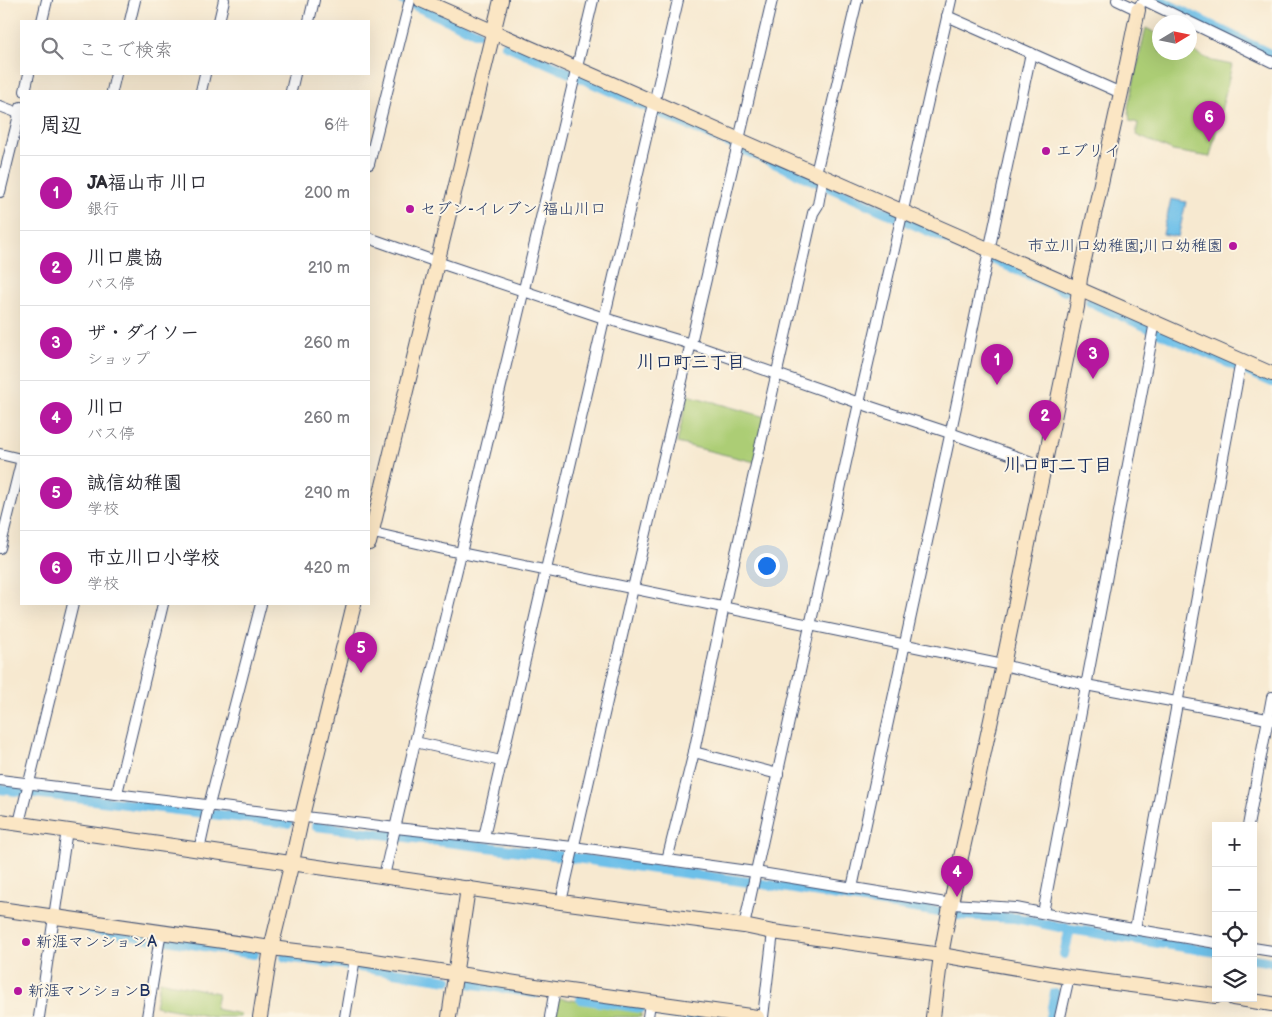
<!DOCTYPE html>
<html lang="ja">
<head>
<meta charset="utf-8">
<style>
	:root { --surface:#fff; --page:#f2f2f3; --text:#2b2b33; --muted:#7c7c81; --line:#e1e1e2; --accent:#b5179e }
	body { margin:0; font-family:"Balsamiq Sans","Klee One",sans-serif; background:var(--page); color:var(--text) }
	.controls { position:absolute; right:15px; bottom:15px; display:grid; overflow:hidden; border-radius:0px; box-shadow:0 5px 20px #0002 }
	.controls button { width:45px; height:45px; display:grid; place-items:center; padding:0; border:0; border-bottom:1px solid var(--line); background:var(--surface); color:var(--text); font:25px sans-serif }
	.compass { position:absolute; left:1152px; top:15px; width:45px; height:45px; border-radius:50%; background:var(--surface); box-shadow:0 5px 20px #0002; rotate:80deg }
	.you { position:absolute; left:766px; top:565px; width:18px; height:18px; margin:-12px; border:4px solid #fff; border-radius:50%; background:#1a73e8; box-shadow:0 0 0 8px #1a73e833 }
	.badge { display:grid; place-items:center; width:32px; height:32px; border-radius:50%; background:var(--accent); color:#fff; font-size:16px; font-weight:700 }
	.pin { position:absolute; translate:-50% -41px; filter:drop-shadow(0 1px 2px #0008) }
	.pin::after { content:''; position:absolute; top:26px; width:18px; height:15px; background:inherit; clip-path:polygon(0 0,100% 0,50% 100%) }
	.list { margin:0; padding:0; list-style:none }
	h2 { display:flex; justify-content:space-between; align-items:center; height:65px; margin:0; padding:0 20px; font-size:21px }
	h2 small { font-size:16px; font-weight:400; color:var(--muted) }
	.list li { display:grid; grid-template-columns:32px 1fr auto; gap:15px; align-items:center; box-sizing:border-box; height:75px; padding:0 20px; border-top:1px solid var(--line) }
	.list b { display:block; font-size:19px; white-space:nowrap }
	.list p { margin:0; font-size:16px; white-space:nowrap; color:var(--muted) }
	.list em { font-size:16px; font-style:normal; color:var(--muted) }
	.icon { flex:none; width:28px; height:28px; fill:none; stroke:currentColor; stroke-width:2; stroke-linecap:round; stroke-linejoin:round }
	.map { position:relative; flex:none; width:1272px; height:1017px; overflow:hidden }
	.search { position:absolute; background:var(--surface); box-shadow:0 5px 20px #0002; left:20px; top:20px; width:350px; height:55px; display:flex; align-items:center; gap:12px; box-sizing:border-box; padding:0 18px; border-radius:0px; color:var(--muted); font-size:19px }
	.panel { position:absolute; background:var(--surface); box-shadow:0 5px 20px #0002; left:20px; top:90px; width:350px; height:515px; border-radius:0px }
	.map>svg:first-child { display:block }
</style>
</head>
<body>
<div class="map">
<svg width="1272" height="1017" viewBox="0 0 1272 1017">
	<rect width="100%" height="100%" fill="#fcf5e5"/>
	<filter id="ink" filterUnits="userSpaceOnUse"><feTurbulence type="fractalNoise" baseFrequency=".02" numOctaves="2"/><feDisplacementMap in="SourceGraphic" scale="10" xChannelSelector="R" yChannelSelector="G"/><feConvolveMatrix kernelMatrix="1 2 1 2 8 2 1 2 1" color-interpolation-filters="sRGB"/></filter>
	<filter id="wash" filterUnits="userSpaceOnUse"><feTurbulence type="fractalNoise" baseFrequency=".0096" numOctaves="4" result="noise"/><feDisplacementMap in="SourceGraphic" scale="20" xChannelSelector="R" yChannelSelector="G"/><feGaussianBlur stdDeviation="1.12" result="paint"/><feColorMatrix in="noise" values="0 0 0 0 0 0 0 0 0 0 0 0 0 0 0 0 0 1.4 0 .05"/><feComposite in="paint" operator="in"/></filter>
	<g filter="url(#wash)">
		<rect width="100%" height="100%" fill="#f7e9d0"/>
		<g fill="#accd75" stroke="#647e6a">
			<path d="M 1146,28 L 1159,35 L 1160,52 L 1190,52 L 1190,50 L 1212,61 L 1232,65 L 1210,157 L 1173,151 L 1136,135 L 1138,123 L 1130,121 L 1128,107 Z"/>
			<path d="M 688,395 L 769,418 L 759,463 L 677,443 Z"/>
			<path d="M 160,981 L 218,993 L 215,1009 L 241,1014 L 240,1017 L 213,1017 L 155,1006 Z"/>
			<path d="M 559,998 L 642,1011 L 641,1017 L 556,1017 Z"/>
		</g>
		<path fill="#6dc0e9" stroke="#4478a4" d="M 1171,199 L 1186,202 L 1178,237 L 1163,234 Z"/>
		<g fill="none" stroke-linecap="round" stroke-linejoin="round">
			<g stroke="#6dc0e9" stroke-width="10">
				<path d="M 402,0 L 477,33"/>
				<path d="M 1159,0 L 1272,55"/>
				<path d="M 506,45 L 1065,291"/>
				<path d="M 1090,302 L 1272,382"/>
				<path d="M 0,789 L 288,823"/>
				<path d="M 316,826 L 561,856 L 763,884 L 958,915 L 1015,918 L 1070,929 L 1216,952"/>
				<path d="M 91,929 L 154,939"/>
				<path d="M 165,940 L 254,954"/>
				<path d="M 1064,954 L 1070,929"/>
				<path d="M 285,957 L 348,965"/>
				<path d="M 1253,959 L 1272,962"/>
				<path d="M 359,967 L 448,980"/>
				<path d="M 461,982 L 536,993"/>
				<path d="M 581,999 L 641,1008"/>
				<path d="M 657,1011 L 701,1017"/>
				<path d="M 1050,1017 L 1055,993"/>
			</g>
		</g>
	</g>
	<g filter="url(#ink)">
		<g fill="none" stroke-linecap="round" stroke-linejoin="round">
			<g stroke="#3c4b6f" stroke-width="12">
				<g id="street">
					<path d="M 1117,0 L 1138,10 L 1140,5"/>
					<path d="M 1144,0 L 1272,62"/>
					<path d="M 947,16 L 1121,93"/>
					<path d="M 42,21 L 47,0"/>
					<path d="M 130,21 L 135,0"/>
					<path d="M 219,21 L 224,0"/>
					<path d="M 309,21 L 314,0"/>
					<path d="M 25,91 L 29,74"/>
					<path d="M 112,91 L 116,74"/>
					<path d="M 201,91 L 205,74"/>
					<path d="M 291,91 L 295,74"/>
					<path d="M 0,106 L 21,114"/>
					<path d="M 369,164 L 410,0"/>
					<path d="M 816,173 L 857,0"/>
					<path d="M 0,192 L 21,107"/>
					<path d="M 369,238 L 437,262 L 604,318 L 691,344 L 859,403 L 950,433 L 1043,466"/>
					<path d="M 0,454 L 21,459"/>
					<path d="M 369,532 L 461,553 L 1003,665 L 1086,685 L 1272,720"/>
					<path d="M 0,548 L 21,463"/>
					<path d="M 415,742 L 501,761"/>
					<path d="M 694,752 L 778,774"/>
					<path d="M 0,780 L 396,828 L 573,847 L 755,872 L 952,904 L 1016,908 L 1062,917 L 1216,943"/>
					<path d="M 117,793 L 163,604"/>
					<path d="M 19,823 L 73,604"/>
					<path d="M 1248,826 L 1272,697"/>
					<path d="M 484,837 L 678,0"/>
					<path d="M 199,850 L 209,805 L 261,604"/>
					<path d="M 667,860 L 694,752 L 724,606 L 813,213 L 818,205 L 823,177"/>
					<path d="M 384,876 L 415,742 L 461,553 L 593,0"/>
					<path d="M 852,888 L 949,440 L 1031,53"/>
					<path d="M 561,902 L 633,588 L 772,0"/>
					<path d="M 1043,913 L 1155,322"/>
					<path d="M 744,926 L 859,403 L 951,0"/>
					<path d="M 1135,929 L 1241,361"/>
					<path d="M 1253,948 L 1272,951"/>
					<path d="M 39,1017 L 67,830"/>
					<path d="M 147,1017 L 161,931"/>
					<path d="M 345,1017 L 355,958"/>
					<path d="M 550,1017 L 555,989"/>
					<path d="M 648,1017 L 650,1003"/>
					<path d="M 763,1017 L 773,932"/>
					<path d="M 1060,1017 L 1069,977"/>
				</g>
			</g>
			<g stroke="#3c4b6f" stroke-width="16">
				<g id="secondary">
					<path d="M 421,0 L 1272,374"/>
					<path d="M 369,543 L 501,0"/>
					<path d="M 0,821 L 561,902 L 744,926 L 773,932 L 941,955 L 1069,977 L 1216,996"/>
					<path d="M 0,909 L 271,948 L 355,958 L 555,989 L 757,1017"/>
					<path d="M 1233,998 L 1272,1004"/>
					<path d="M 260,1017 L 271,948 L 292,862 L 302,816 L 354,604"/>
					<path d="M 449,1017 L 468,888"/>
					<path d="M 933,1017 L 941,955 L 949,912 L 1003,665 L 1077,307 L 1080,278 L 1121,93 L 1138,10"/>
				</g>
			</g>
			<use href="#street" stroke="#fff" stroke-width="10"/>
			<use href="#secondary" stroke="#fbe6c4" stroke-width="14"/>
		</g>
	</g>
	<g fill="#b5179e" stroke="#fcf5e5" stroke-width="2">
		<circle cx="1046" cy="151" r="5"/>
		<circle cx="410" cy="209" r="5"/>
		<circle cx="1233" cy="246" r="5"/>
		<circle cx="26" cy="942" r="5"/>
		<circle cx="18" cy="991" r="5"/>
	</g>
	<g text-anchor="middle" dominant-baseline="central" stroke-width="4" stroke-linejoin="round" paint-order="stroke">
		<g font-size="16" fill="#1b2f5e" stroke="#fcf5e5" text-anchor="start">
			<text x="1056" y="151">エブリイ</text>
			<text x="420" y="209">セブン-イレブン 福山川口</text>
			<text x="1223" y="246" text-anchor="end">市立川口幼稚園;川口幼稚園</text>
			<text x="36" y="942">新涯マンションA</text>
			<text x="28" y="991">新涯マンションB</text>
		</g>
		<g font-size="18" font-weight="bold" fill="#1b2f5e" stroke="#fcf5e5">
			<text x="691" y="362">川口町三丁目</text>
			<text x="1058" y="465">川口町二丁目</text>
		</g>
	</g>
</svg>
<div class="controls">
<button>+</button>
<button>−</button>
<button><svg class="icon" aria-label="locate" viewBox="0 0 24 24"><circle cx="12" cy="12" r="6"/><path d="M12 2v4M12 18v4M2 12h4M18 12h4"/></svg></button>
<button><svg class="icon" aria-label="layers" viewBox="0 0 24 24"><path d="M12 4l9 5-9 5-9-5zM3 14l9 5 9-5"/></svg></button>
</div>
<svg class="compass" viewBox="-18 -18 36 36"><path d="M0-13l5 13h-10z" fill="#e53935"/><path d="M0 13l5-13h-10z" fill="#7c7c81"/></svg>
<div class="you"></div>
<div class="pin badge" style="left:997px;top:385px">1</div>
<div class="pin badge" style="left:1045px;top:441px">2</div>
<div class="pin badge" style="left:1093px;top:379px">3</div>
<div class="pin badge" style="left:957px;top:897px">4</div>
<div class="pin badge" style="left:361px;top:673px">5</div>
<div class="pin badge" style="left:1209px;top:142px">6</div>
<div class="search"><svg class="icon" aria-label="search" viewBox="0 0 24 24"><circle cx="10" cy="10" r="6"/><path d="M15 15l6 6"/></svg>ここで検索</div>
<section class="panel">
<h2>周辺<small>6件</small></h2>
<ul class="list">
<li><span class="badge">1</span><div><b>JA福山市 川口</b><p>銀行</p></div><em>200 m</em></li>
<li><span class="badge">2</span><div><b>川口農協</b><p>バス停</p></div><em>210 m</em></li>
<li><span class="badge">3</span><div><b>ザ・ダイソー</b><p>ショップ</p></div><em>260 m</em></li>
<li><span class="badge">4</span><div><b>川口</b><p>バス停</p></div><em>260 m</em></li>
<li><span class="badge">5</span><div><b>誠信幼稚園</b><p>学校</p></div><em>290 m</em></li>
<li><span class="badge">6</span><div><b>市立川口小学校</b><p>学校</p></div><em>420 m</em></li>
</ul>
</section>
</div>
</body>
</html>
